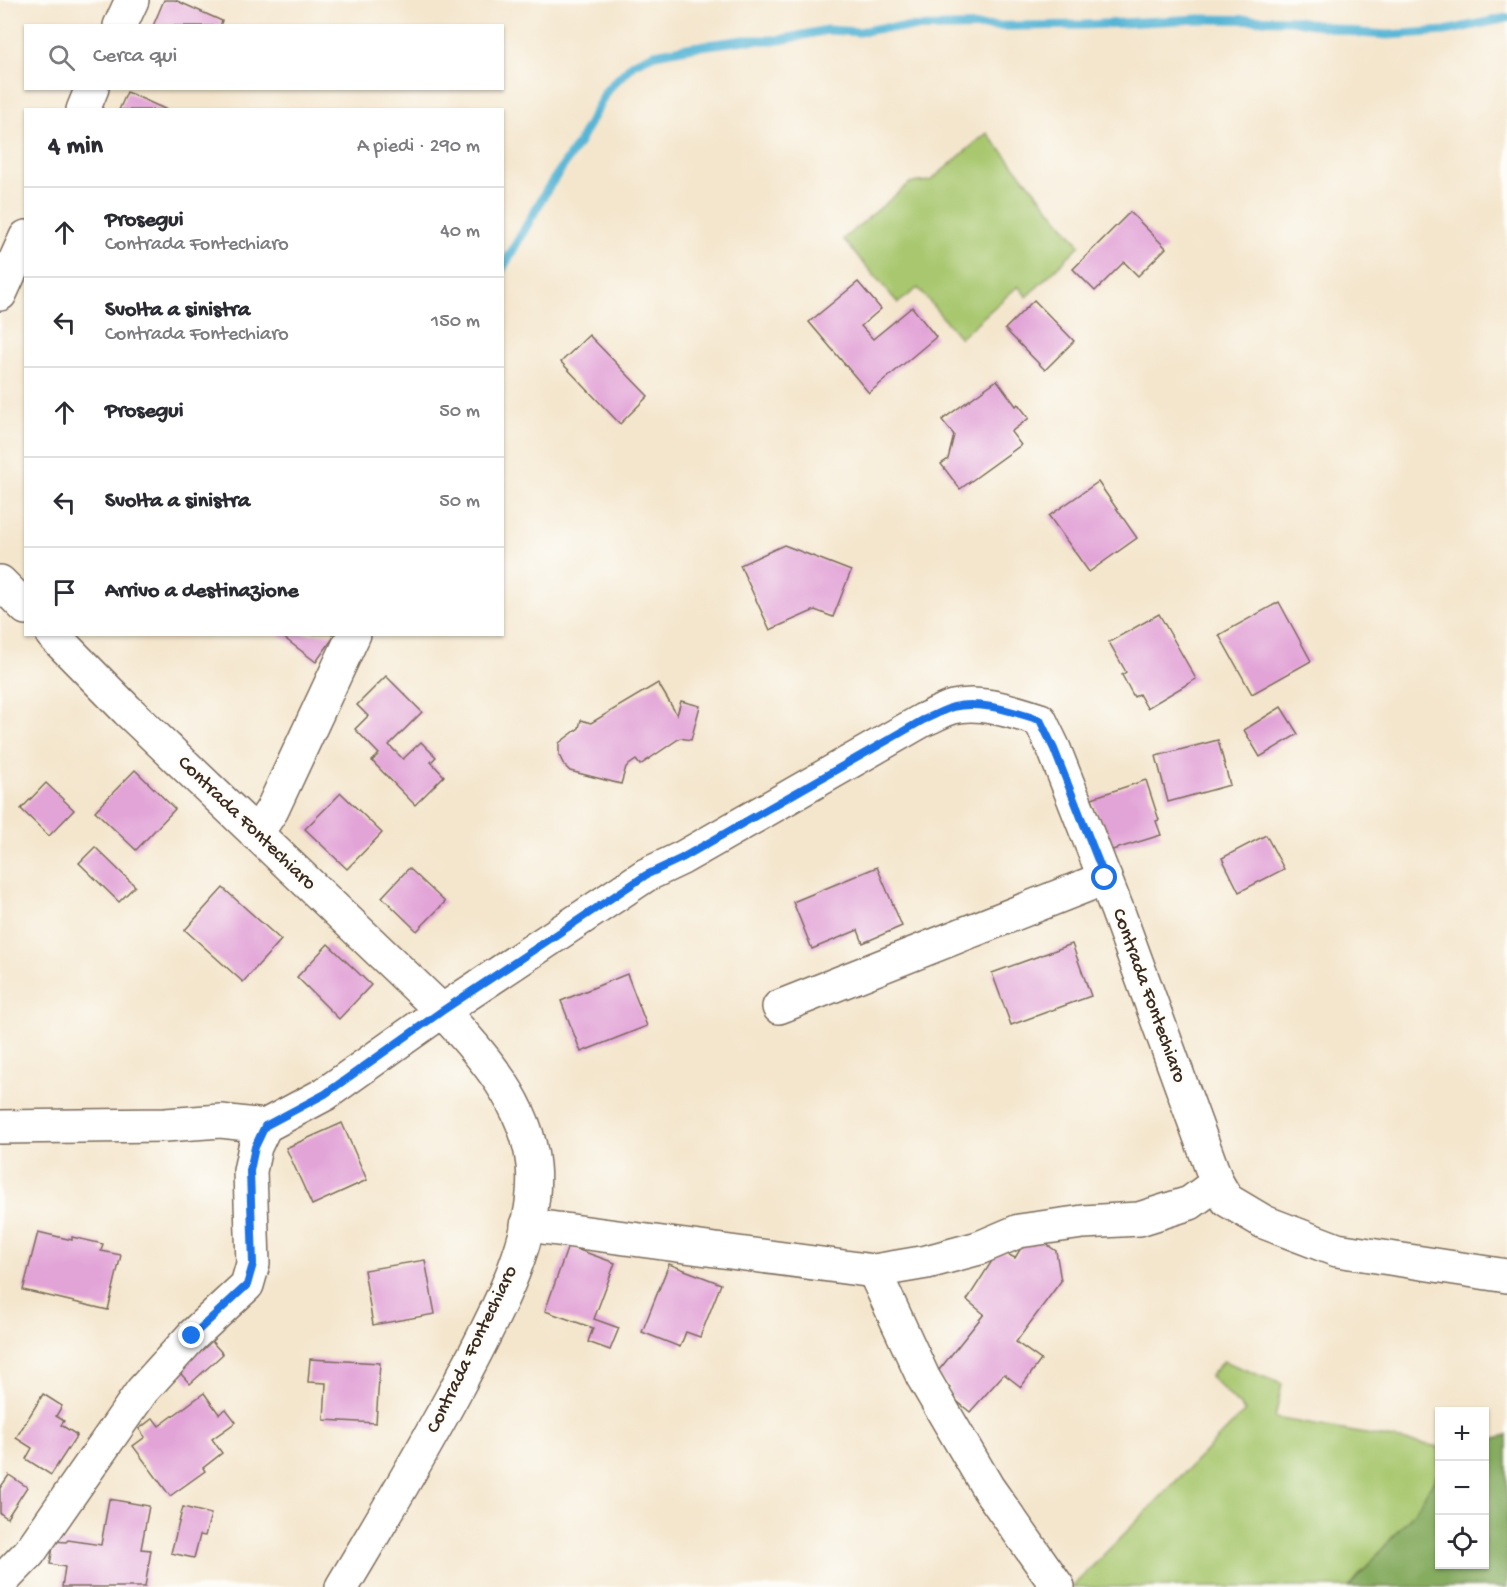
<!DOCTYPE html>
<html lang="it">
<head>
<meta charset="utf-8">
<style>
	:root { --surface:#fff; --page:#f7f7f7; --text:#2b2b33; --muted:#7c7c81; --line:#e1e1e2 }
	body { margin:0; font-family:"Gochi Hand",sans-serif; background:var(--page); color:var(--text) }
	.controls { position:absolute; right:18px; bottom:18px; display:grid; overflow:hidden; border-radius:0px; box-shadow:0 2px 4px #0004 }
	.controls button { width:54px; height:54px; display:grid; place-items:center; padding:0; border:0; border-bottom:2px solid var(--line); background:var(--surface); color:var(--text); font:30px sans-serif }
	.stop { position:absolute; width:18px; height:18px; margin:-14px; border:4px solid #1a73e8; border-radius:50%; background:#fff }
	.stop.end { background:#1a73e8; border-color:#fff; box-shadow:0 2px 6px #0008 }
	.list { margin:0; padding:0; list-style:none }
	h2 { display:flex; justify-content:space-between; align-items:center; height:78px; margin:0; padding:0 24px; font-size:26px }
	h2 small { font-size:20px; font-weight:400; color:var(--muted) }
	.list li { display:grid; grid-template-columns:39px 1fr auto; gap:18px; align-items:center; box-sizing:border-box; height:90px; padding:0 24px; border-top:2px solid var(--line) }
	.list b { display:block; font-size:22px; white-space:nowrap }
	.list p { margin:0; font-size:20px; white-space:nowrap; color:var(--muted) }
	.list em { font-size:20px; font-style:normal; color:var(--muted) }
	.icon { flex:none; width:33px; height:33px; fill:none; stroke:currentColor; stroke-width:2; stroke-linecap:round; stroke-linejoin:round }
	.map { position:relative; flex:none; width:1507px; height:1587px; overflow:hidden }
	.search { position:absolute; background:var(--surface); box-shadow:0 2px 4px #0004; left:24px; top:24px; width:480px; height:66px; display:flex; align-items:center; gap:15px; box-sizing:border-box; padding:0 21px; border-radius:0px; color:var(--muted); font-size:22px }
	.panel { position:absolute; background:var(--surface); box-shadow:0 2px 4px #0004; left:24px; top:108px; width:480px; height:528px; border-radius:0px }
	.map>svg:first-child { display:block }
</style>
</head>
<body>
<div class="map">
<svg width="1507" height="1587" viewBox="0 0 1507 1587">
	<rect width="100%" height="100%" fill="#fdfcf7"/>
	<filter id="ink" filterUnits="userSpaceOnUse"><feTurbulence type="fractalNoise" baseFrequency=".0167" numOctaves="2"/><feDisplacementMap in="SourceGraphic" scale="12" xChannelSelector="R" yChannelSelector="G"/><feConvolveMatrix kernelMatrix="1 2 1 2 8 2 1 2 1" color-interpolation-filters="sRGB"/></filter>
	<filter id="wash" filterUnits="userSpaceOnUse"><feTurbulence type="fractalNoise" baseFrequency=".008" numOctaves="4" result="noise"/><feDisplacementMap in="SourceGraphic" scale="24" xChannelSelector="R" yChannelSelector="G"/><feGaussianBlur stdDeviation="1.35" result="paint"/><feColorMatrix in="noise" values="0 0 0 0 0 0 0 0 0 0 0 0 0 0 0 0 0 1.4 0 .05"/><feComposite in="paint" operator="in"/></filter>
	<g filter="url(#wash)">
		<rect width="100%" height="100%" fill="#f4e6cd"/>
		<g fill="#a8c76e" stroke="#727846" stroke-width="1.5">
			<path d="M 987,133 L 1080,245 L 1027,297 L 1018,286 L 960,338 L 918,288 L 898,303 L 843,239 L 910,183 L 930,181 Z"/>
			<path d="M 1223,1361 L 1282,1384 L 1275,1418 L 1439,1447 L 1439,1472 L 1431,1488 L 1413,1514 L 1349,1587 L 1072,1587 L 1245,1411 L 1210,1376 Z"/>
		</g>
		<path fill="#86ac61" stroke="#606b40" stroke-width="1.5" d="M 1507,1435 L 1507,1587 L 1349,1587 L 1413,1514 L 1439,1472 L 1440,1564 L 1484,1564 L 1485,1441 Z"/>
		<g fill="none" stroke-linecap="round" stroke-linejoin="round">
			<path stroke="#57b5d5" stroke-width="9" d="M 502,269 L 548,188 L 578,144 L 607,90 L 634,63 L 655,54 L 693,47 L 745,40 L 780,40 L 827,30 L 859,32 L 881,28 L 1084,25 L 1199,19 L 1292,20 L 1359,33 L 1388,35 L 1445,31 L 1507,18"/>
		</g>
		<g id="blocks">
			<g fill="#e2a3d7">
				<path d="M 164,0 L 175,0 L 222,21 L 220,26 L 153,26 Z"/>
				<path d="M 127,92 L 167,110 L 119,110 Z"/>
				<path d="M 1130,212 L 1166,248 L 1138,276 L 1124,262 L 1095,291 L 1073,269 Z"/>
				<path d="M 858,282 L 881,309 L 861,326 L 873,339 L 912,307 L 936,337 L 869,393 L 809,322 Z"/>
				<path d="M 1034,300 L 1074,341 L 1045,370 L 1005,329 Z"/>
				<path d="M 589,335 L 648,396 L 620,424 L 561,362 Z"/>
				<path d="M 997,380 L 1016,406 L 1018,404 L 1029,418 L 1011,432 L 1021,445 L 960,489 L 941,464 L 948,459 L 954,435 L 942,420 Z"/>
				<path d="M 1098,482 L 1137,538 L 1089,572 L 1049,516 Z"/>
				<path d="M 784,545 L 851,571 L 833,617 L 815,610 L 770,630 L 740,565 Z"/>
				<path d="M 1279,602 L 1311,661 L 1252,694 L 1219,635 Z"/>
				<path d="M 1159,614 L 1196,679 L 1147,708 L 1139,694 L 1134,697 L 1122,675 L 1126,672 L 1109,642 Z"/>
				<path d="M 279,634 L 336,634 L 316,662 Z"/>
				<path d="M 386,676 L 422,712 L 389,745 L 403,759 L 421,742 L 436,757 L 431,762 L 444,776 L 415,805 L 372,761 L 379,754 L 355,729 L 368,716 L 357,705 Z"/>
				<path d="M 658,683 L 677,715 L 681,701 L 700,706 L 691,740 L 680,738 L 640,765 L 636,760 L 626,767 L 621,784 L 570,771 L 564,765 L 559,755 L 559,743 L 579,728 L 581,720 L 591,723 Z"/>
				<path d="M 1281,707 L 1298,734 L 1260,757 L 1244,730 Z"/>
				<path d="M 1218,740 L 1230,785 L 1168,802 L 1156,756 Z"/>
				<path d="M 135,770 L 175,809 L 136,850 L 95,811 Z"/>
				<path d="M 1146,780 L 1159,820 L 1156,821 L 1161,835 L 1109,851 L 1092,798 Z"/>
				<path d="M 46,783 L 74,810 L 49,836 L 21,809 Z"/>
				<path d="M 341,793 L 382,833 L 347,869 L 305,829 Z"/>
				<path d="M 1266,835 L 1284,869 L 1239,892 L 1222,858 Z"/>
				<path d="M 95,847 L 135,886 L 119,902 L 79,863 Z"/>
				<path d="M 877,867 L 902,926 L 863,943 L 858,930 L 812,949 L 793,902 Z"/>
				<path d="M 409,868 L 445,902 L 417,931 L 382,897 Z"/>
				<path d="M 223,888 L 281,940 L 243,982 L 185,930 Z"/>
				<path d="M 328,944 L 371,985 L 339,1019 L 297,977 Z"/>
				<path d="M 1072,944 L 1091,996 L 1011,1025 L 992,973 Z"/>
				<path d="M 627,974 L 647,1026 L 581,1052 L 561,1001 Z"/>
				<path d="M 342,1123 L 367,1180 L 312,1205 L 286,1148 Z"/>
				<path d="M 38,1232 L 72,1240 L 72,1237 L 103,1244 L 101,1251 L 121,1255 L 108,1310 L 23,1290 Z"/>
				<path d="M 1030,1233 L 1056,1251 L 1061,1281 L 1016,1342 L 1041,1360 L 1021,1387 L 1004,1374 L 970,1412 L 947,1393 L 950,1387 L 935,1375 L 984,1314 L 967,1300 L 999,1250 L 1015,1258 Z"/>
				<path d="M 568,1246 L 615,1263 L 594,1319 L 619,1328 L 610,1350 L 588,1342 L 593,1328 L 545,1311 Z"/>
				<path d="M 425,1260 L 435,1314 L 373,1325 L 364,1270 Z"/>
				<path d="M 669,1264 L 721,1284 L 700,1337 L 686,1332 L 680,1347 L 642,1332 Z"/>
				<path d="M 206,1335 L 223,1354 L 190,1384 L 173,1365 Z"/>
				<path d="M 310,1359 L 380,1363 L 376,1423 L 324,1420 L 326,1383 L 308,1382 Z"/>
				<path d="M 204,1393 L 219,1414 L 226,1409 L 236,1422 L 212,1439 L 222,1453 L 203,1468 L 205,1471 L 170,1496 L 133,1446 L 145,1437 L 139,1429 L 153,1418 L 159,1426 Z"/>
				<path d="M 43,1394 L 62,1406 L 56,1416 L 64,1421 L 61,1425 L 77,1435 L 51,1475 L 26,1459 L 32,1448 L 16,1438 Z"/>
				<path d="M 9,1475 L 27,1487 L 7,1518 L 0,1513 L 0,1488 Z"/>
				<path d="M 109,1499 L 149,1506 L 141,1549 L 151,1550 L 145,1587 L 62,1587 L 65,1567 L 50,1564 L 54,1541 L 66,1542 L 68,1540 L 101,1545 Z"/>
				<path d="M 183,1507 L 211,1514 L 205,1536 L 200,1535 L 194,1558 L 171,1553 Z"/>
			</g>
		</g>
	</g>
	<g filter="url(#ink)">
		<use href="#blocks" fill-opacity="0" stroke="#7c6c5b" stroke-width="1.5"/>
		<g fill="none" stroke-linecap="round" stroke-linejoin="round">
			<g stroke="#7c6c5b" stroke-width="36">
				<g id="minor">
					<path d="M 256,834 L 272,810 L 354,634"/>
					<path d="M 779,1007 L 1105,878"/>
					<path d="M 0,1127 L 165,1125 L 221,1121 L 265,1126"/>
					<path d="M 527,1225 L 874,1271 L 927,1262 L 979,1248 L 1019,1231 L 1083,1222 L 1139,1219 L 1190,1203 L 1217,1183"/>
					<path d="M 874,1271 L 923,1377 L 988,1488 L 1058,1587"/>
					<path d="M 0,1583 L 29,1553 L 142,1391 L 192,1336 L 247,1285 L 253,1264 L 250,1171 L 255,1147 L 265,1126 L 325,1094 L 442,1011 L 646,875 L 682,858 L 923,720 C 933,716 943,710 953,707 C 980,700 1015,712 1040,720 L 1054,749 L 1118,912 L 1217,1183 L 1227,1200 L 1264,1222 L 1337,1250 L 1507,1276"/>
				</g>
			</g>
			<g stroke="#7c6c5b" stroke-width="36">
				<g id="major">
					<path d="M 120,26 L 132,0"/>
					<path d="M 83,110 L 92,88"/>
					<path d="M 0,294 L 26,237"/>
					<path d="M 0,582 L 26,608"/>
					<path d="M 52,634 L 127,710 L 442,1011 C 482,1054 527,1104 533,1165 C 540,1236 492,1321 460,1382 C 423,1452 382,1520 342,1587"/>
				</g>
			</g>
			<use href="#minor" stroke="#fff" stroke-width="33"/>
			<use href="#major" stroke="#fff" stroke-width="33"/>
		</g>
	</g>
	<g fill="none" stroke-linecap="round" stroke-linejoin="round" filter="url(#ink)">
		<path stroke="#1a73e8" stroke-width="8" d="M 192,1336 L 247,1285 L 253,1264 L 250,1171 L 255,1147 L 265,1126 L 325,1094 L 442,1011 L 646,875 L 682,858 L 923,720 C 933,716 943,710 953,707 C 980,700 1014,712 1040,720 L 1054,749 L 1105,878"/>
	</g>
	<g text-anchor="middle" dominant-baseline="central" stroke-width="4.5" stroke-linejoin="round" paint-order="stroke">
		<g font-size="20" fill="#3b2a1e" stroke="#fdfcf7">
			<text transform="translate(246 824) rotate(44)">Contrada Fontechiaro</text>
			<text transform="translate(1148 996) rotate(70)">Contrada Fontechiaro</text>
			<text transform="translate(473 1350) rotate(-64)">Contrada Fontechiaro</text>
		</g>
	</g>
</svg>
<div class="controls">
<button>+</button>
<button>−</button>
<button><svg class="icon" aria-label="locate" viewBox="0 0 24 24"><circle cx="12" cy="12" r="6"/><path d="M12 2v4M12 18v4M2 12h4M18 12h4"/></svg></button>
</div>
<div class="stop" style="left:1105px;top:878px"></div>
<div class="stop end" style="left:192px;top:1336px"></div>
<div class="search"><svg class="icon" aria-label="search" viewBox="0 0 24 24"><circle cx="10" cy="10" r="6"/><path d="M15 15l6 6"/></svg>Cerca qui</div>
<section class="panel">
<h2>4 min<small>A piedi · 290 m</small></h2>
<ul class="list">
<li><svg class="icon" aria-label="ahead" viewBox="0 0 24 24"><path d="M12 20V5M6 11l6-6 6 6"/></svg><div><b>Prosegui</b><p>Contrada Fontechiaro</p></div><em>40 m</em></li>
<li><svg class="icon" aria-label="left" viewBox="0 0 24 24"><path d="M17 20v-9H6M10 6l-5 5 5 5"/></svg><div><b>Svolta a sinistra</b><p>Contrada Fontechiaro</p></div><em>150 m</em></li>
<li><svg class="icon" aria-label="ahead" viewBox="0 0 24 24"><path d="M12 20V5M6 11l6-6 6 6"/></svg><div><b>Prosegui</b></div><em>50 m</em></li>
<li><svg class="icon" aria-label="left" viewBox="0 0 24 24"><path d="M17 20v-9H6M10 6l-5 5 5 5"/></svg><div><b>Svolta a sinistra</b></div><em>50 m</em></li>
<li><svg class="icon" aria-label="arrive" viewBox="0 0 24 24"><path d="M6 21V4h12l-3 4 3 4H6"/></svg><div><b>Arrivo a destinazione</b></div></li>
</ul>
</section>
</div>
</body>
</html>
